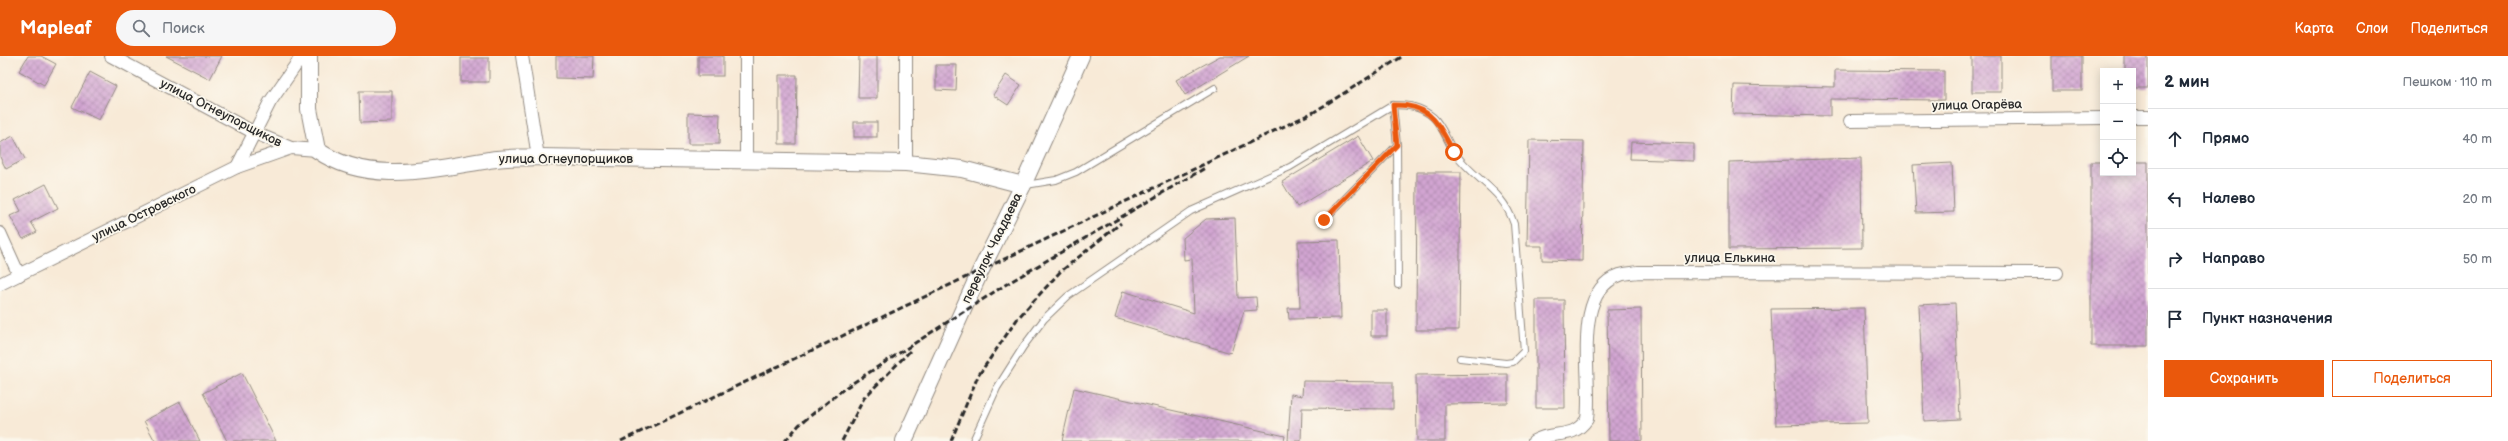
<!DOCTYPE html>
<html lang="ru">
<head>
<meta charset="utf-8">
<style>
	:root { --surface:#fff; --page:#f6f6f7; --text:#1f2937; --muted:#747a83; --line:#e0e1e3; --accent:#ea580c }
	body { margin:0; font-family:"Balsamiq Sans",sans-serif; background:var(--page); color:var(--text) }
	.controls { position:absolute; right:12px; top:12px; display:grid; overflow:hidden; border-radius:0px; box-shadow:0 2px 10px #0003 }
	.controls button { width:36px; height:36px; display:grid; place-items:center; padding:0; border:0; border-bottom:1px solid var(--line); background:var(--surface); color:var(--text); font:20px sans-serif }
	.stop { position:absolute; width:12px; height:12px; margin:-9px; border:3px solid #ea580c; border-radius:50%; background:#fff }
	.stop.end { background:#ea580c; border-color:#fff; box-shadow:0 1px 4px #0008 }
	.list { margin:0; padding:0; list-style:none }
	h2 { display:flex; justify-content:space-between; align-items:center; height:52px; margin:0; padding:0 16px; font-size:17px }
	h2 small { font-size:13px; font-weight:400; color:var(--muted) }
	.list li { display:grid; grid-template-columns:26px 1fr auto; gap:12px; align-items:center; box-sizing:border-box; height:60px; padding:0 16px; border-top:1px solid var(--line) }
	.list b { display:block; font-size:15px; white-space:nowrap }
	.list em { font-size:13px; font-style:normal; color:var(--muted) }
	.actions { display:flex; gap:8px; padding:12px 16px }
	.actions a { flex:1; padding:9px 0; border:1px solid var(--accent); border-radius:0px; text-align:center; font-size:14px; color:var(--accent) }
	.actions .main { background:var(--accent); color:#fff }
	.icon { flex:none; width:22px; height:22px; fill:none; stroke:currentColor; stroke-width:2; stroke-linecap:round; stroke-linejoin:round }
	.map { position:relative; flex:none; width:2148px; height:385px; overflow:hidden }
	header { display:flex; align-items:center; gap:24px; box-sizing:border-box; height:56px; padding:0 20px; background:var(--accent); color:#fff }
	header strong { font-size:19px }
	nav { display:flex; gap:22px; margin-inline-start:auto; font-size:14px }
	.search { width:280px; height:36px; background:var(--page); display:flex; align-items:center; gap:10px; box-sizing:border-box; padding:0 14px; border-radius:22px; color:var(--muted); font-size:15px }
	main { display:flex }
	aside { flex:1; background:var(--surface) }
	.map>svg:first-child { display:block }
</style>
</head>
<body>
<header>
<strong>Mapleaf</strong>
<div class="search"><svg class="icon" aria-label="search" viewBox="0 0 24 24"><circle cx="10" cy="10" r="6"/><path d="M15 15l6 6"/></svg>Поиск</div>
<nav><a>Карта</a><a>Слои</a><a>Поделиться</a></nav>
</header>
<main>
<div class="map">
<svg width="2148" height="385" viewBox="0 0 2148 385">
	<defs>
		<pattern id="building-cross-hatch" width="8" height="8" patternUnits="userSpaceOnUse"><rect width="8" height="8" fill="#d2a5d2"/><path d="M0 0l8 8M0 8l8-8" fill="none" stroke="#ab87ab"/></pattern>
	</defs>
	<rect width="100%" height="100%" fill="#fbf7ec"/>
	<filter id="ink" filterUnits="userSpaceOnUse"><feTurbulence type="fractalNoise" baseFrequency=".025" numOctaves="2"/><feDisplacementMap in="SourceGraphic" scale="8" xChannelSelector="R" yChannelSelector="G"/><feConvolveMatrix kernelMatrix="1 2 1 2 8 2 1 2 1" color-interpolation-filters="sRGB"/></filter>
	<filter id="wash" filterUnits="userSpaceOnUse"><feTurbulence type="fractalNoise" baseFrequency=".012" numOctaves="4" result="noise"/><feDisplacementMap in="SourceGraphic" scale="16" xChannelSelector="R" yChannelSelector="G"/><feGaussianBlur stdDeviation="0.9" result="paint"/><feColorMatrix in="noise" values="0 0 0 0 0 0 0 0 0 0 0 0 0 0 0 0 0 1.4 0 .05"/><feComposite in="paint" operator="in"/></filter>
	<g filter="url(#wash)">
		<rect width="100%" height="100%" fill="#f8ead7"/>
		<g id="blocks">
			<g fill="url(#building-cross-hatch)">
				<path d="M 28,0 L 41,0 L 56,8 L 44,29 L 19,15 Z"/>
				<path d="M 166,0 L 222,0 L 210,23 Z"/>
				<path d="M 556,0 L 594,0 L 593,23 L 556,22 Z"/>
				<rect x="698" y="0" width="25" height="20"/>
				<path d="M 859,0 L 877,0 L 877,42 L 858,42 Z"/>
				<path d="M 1220,0 L 1249,0 L 1185,39 L 1176,24 Z"/>
				<rect x="1972" y="0" width="29" height="36"/>
				<rect x="2052" y="0" width="30" height="35"/>
				<path d="M 2125,0 L 2148,0 L 2148,32 L 2133,32 L 2133,15 L 2125,15 Z"/>
				<rect x="461" y="2" width="28" height="24"/>
				<path d="M 936,9 L 957,9 L 956,35 L 936,34 Z"/>
				<path d="M 1835,14 L 1944,15 L 1944,44 L 1830,43 L 1830,60 L 1733,58 L 1734,29 L 1835,31 Z"/>
				<path d="M 90,16 L 116,30 L 99,64 L 72,51 Z"/>
				<path d="M 779,19 L 797,19 L 796,88 L 779,88 Z"/>
				<path d="M 1006,19 L 1021,29 L 1008,49 L 993,39 Z"/>
				<path d="M 359,35 L 392,35 L 392,66 L 360,67 Z"/>
				<path d="M 688,57 L 720,58 L 719,88 L 688,88 Z"/>
				<rect x="854" y="66" width="23" height="15"/>
				<path d="M 13,80 L 25,103 L 6,113 L 0,101 L 0,87 Z"/>
				<path d="M 1358,80 L 1373,105 L 1297,151 L 1282,126 Z"/>
				<path d="M 1529,84 L 1584,85 L 1582,205 L 1542,204 L 1542,190 L 1527,190 Z"/>
				<path d="M 1631,86 L 1694,88 L 1694,105 L 1630,103 Z"/>
				<path d="M 1861,102 L 1862,192 L 1729,193 L 1729,106 Z"/>
				<path d="M 2091,106 L 2103,106 L 2103,117 L 2133,117 L 2133,106 L 2148,106 L 2148,290 L 2091,290 Z"/>
				<path d="M 1952,107 L 1954,156 L 1916,157 L 1913,109 Z"/>
				<path d="M 1417,116 L 1461,116 L 1459,274 L 1416,274 Z"/>
				<path d="M 46,128 L 58,152 L 31,166 L 37,176 L 23,183 L 10,160 L 21,155 L 15,144 Z"/>
				<path d="M 1235,162 L 1238,242 L 1256,241 L 1257,254 L 1244,255 L 1231,297 L 1115,262 L 1123,235 L 1194,257 L 1192,203 L 1184,204 L 1183,182 L 1206,163 Z"/>
				<path d="M 1339,184 L 1341,262 L 1289,263 L 1288,252 L 1300,252 L 1298,185 Z"/>
				<path d="M 1536,244 L 1564,244 L 1565,352 L 1536,352 Z"/>
				<path d="M 1955,247 L 1960,363 L 1924,365 L 1919,249 Z"/>
				<path d="M 1864,252 L 1868,367 L 1776,369 L 1771,253 Z"/>
				<path d="M 1641,253 L 1642,385 L 1609,385 L 1607,254 Z"/>
				<rect x="1371" y="254" width="16" height="26"/>
				<path d="M 242,317 L 276,385 L 227,385 L 203,337 Z"/>
				<path d="M 1508,318 L 1508,347 L 1445,348 L 1445,385 L 1417,385 L 1416,319 Z"/>
				<path d="M 1303,325 L 1393,326 L 1393,353 L 1302,352 L 1301,385 L 1288,385 L 1291,338 L 1302,340 Z"/>
				<path d="M 1074,332 L 1285,380 L 1284,385 L 1062,385 Z"/>
				<path d="M 180,346 L 200,385 L 155,385 L 144,365 Z"/>
			</g>
		</g>
	</g>
	<g filter="url(#ink)">
		<use href="#blocks" fill-opacity="0" stroke="#928a81" stroke-width="1"/>
		<g fill="none" stroke-linecap="round" stroke-linejoin="round">
			<g stroke="#928a81" stroke-width="8">
				<g id="lane">
					<path d="M 1393,49 C 1408,49 1420,50 1433,61 C 1443,70 1447,86 1455,97 C 1476,126 1502,132 1514,168 L 1524,295 L 1513,306 L 1506,307 L 1460,302"/>
					<path d="M 1026,129 L 1056,124 L 1076,116 L 1215,32"/>
					<path d="M 1324,164 L 1397,89"/>
					<path d="M 973,385 L 997,332 L 1023,291 L 1044,263 L 1068,240 L 1191,155 L 1290,111 L 1393,49 L 1397,89 L 1398,229"/>
				</g>
			</g>
			<g stroke="#928a81" stroke-width="14">
				<g id="street">
					<path d="M 111,0 L 255,77 L 291,92 L 317,94"/>
					<path d="M 522,0 L 538,101"/>
					<path d="M 906,0 L 906,107"/>
					<path d="M 2133,61 L 2148,61"/>
					<path d="M 1850,65 L 2103,62"/>
					<path d="M 746,105 L 746,0"/>
					<path d="M 237,111 L 270,46 L 302,0"/>
					<path d="M 0,177 L 19,219"/>
					<path d="M 0,228 L 237,111 L 291,92"/>
					<path d="M 1534,385 C 1554,373 1572,385 1587,363 C 1593,323 1570,236 1620,219 C 1626,217 1633,217 1638,216 L 2057,217"/>
				</g>
			</g>
			<g stroke="#928a81" stroke-width="18">
				<g id="secondary">
					<path d="M 309,0 L 309,53 L 317,94 C 369,130 431,113 489,104 C 505,101 522,102 538,101 L 906,107 L 962,113 L 1023,129"/>
					<path d="M 904,385 L 980,216 L 1023,129 L 1081,0"/>
				</g>
			</g>
			<use href="#lane" stroke="#fff" stroke-width="6"/>
			<use href="#street" stroke="#fff" stroke-width="12"/>
			<use href="#secondary" stroke="#fff" stroke-width="16"/>
			<g stroke="#2b2b2b" stroke-width="3" stroke-dasharray="6 3" stroke-linecap="butt">
				<path d="M 621,385 L 1314,56 L 1403,0"/>
				<path d="M 785,385 L 799,369 L 845,332 L 1005,229 L 1205,112"/>
				<path d="M 842,385 L 864,342 L 910,295"/>
				<path d="M 951,385 L 978,320 L 1018,262 L 1060,216 L 1121,167"/>
			</g>
		</g>
	</g>
	<g fill="none" stroke-linecap="round" stroke-linejoin="round" filter="url(#ink)">
		<path stroke="#ea580c" stroke-width="5" d="M 1324,164 L 1397,89 L 1393,49 C 1432,48 1437,67 1454,96"/>
	</g>
	<g text-anchor="middle" dominant-baseline="central" stroke-width="3.5" stroke-linejoin="round" paint-order="stroke">
		<g font-size="13" fill="#2b2b2b" stroke="#fbf7ec">
			<text transform="translate(1977 49) rotate(-1)">улица Огарёва</text>
			<text transform="translate(221 57) rotate(27)">улица Огнеупорщиков</text>
			<text x="566" y="103">улица Огнеупорщиков</text>
			<text transform="translate(144 157) rotate(-26)">улица Островского</text>
			<text transform="translate(992 192) rotate(-64)">переулок Чаадаева</text>
			<text x="1730" y="202">улица Елькина</text>
		</g>
	</g>
</svg>
<div class="controls">
<button>+</button>
<button>−</button>
<button><svg class="icon" aria-label="locate" viewBox="0 0 24 24"><circle cx="12" cy="12" r="6"/><path d="M12 2v4M12 18v4M2 12h4M18 12h4"/></svg></button>
</div>
<div class="stop" style="left:1454px;top:96px"></div>
<div class="stop end" style="left:1324px;top:164px"></div>
</div>
<aside>
<h2>2 мин<small>Пешком · 110 m</small></h2>
<ul class="list">
<li><svg class="icon" aria-label="ahead" viewBox="0 0 24 24"><path d="M12 20V5M6 11l6-6 6 6"/></svg><div><b>Прямо</b></div><em>40 m</em></li>
<li><svg class="icon" aria-label="left" viewBox="0 0 24 24"><path d="M17 20v-9H6M10 6l-5 5 5 5"/></svg><div><b>Налево</b></div><em>20 m</em></li>
<li><svg class="icon" aria-label="right" viewBox="0 0 24 24"><path d="M7 20v-9h11M14 6l5 5-5 5"/></svg><div><b>Направо</b></div><em>50 m</em></li>
<li><svg class="icon" aria-label="arrive" viewBox="0 0 24 24"><path d="M6 21V4h12l-3 4 3 4H6"/></svg><div><b>Пункт назначения</b></div></li>
</ul>
<div class="actions"><a class="main">Сохранить</a><a>Поделиться</a></div>
</aside>
</main>
</body>
</html>
